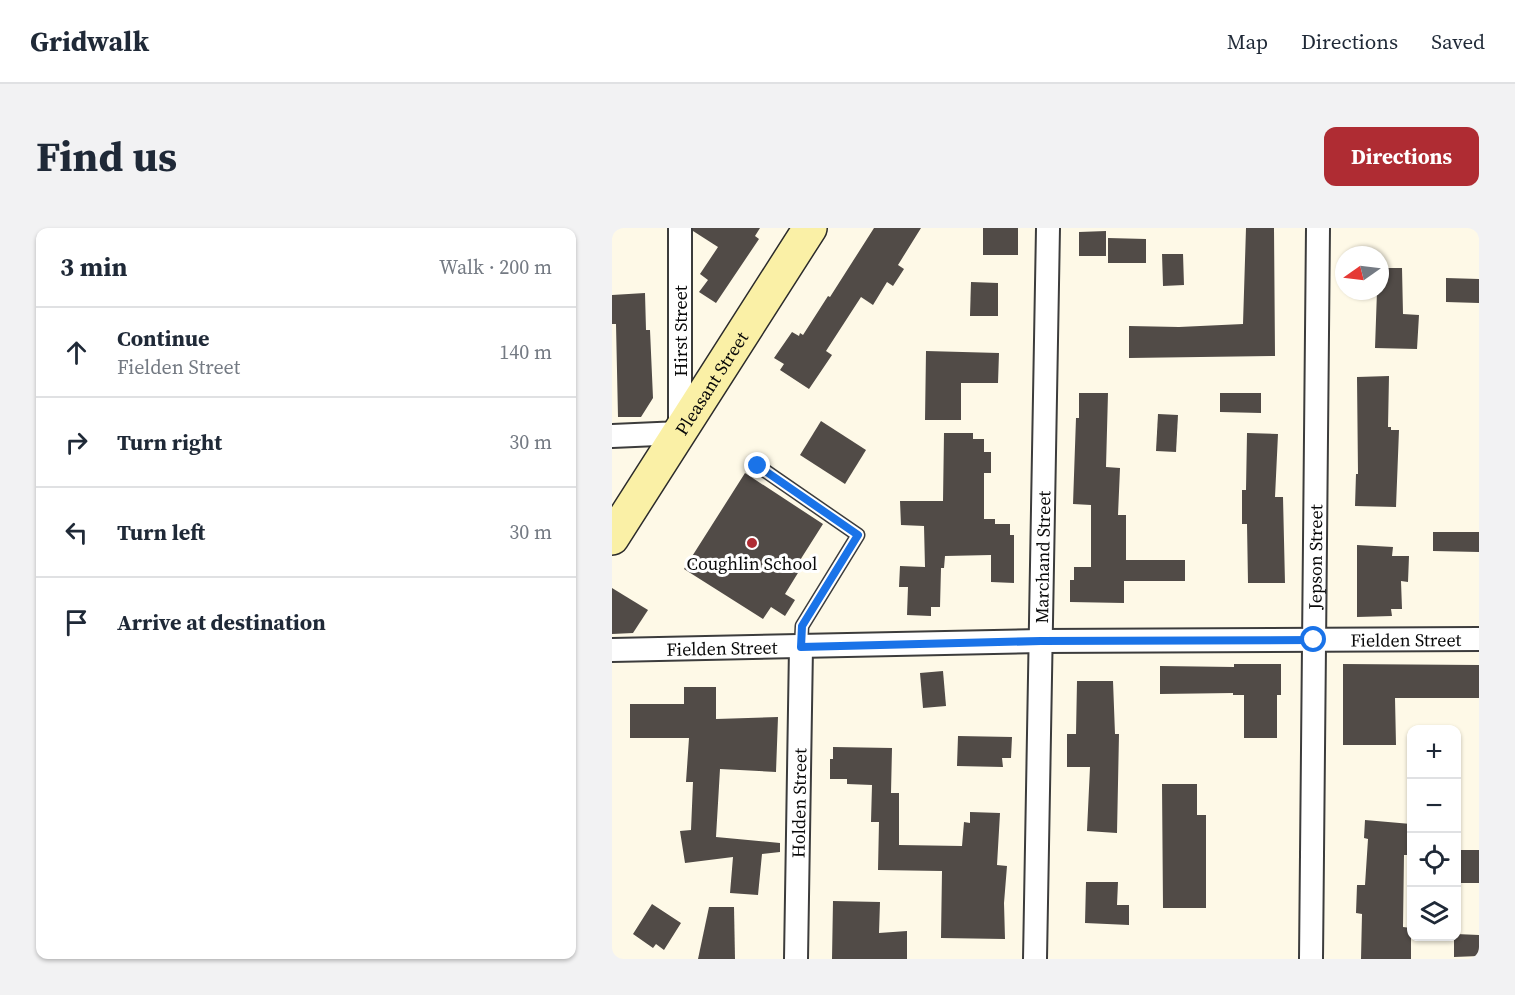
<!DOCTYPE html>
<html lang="en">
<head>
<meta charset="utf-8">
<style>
	:root { --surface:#fff; --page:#f2f2f3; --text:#1f2937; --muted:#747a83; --line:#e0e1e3; --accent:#af2c33 }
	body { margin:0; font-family:"Source Serif 4",serif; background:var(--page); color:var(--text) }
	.controls { position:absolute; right:18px; bottom:18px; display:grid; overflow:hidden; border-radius:12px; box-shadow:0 2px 4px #0004 }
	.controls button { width:54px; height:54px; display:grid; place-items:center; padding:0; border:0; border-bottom:2px solid var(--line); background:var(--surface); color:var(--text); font:30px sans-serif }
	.compass { position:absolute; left:723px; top:18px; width:54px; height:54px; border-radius:50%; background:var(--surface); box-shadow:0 2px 4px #0004; rotate:256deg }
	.stop { position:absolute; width:18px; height:18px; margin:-14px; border:4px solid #1a73e8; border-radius:50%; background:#fff }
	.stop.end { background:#1a73e8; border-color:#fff; box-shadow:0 2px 6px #0008 }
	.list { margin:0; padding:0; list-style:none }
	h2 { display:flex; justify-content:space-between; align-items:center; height:78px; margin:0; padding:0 24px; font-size:26px }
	h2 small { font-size:20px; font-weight:400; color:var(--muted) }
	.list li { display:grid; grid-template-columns:39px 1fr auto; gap:18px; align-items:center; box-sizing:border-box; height:90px; padding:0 24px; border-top:2px solid var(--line) }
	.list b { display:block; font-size:22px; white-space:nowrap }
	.list p { margin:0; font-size:20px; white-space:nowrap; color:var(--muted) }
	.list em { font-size:20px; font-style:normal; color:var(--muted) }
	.icon { flex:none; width:33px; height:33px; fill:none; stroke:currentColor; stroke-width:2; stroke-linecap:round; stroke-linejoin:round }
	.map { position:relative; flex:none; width:867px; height:731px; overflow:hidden; border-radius:12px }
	header { display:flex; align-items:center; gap:36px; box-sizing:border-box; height:84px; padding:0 30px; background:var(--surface); border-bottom:2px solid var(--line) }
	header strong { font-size:28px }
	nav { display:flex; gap:33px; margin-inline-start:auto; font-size:21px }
	.intro { display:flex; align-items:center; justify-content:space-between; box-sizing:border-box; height:144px; padding:0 36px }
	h1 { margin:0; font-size:42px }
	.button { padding:15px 27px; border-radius:12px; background:var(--accent); color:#fff; font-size:21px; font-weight:700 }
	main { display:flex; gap:36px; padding:0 36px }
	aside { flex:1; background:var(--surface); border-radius:12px; box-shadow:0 2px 4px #0004 }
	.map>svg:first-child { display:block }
</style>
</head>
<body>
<header>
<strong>Gridwalk</strong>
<nav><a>Map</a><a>Directions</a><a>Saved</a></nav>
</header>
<div class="intro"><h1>Find us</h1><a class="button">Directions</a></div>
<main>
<aside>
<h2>3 min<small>Walk · 200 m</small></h2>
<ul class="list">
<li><svg class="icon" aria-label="ahead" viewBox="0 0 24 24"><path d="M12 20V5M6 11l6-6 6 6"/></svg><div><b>Continue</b><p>Fielden Street</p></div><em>140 m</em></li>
<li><svg class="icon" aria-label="right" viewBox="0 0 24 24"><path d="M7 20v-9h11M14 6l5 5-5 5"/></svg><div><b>Turn right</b></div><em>30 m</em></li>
<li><svg class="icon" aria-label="left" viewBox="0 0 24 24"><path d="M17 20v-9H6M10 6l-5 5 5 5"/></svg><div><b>Turn left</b></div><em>30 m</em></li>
<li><svg class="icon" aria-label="arrive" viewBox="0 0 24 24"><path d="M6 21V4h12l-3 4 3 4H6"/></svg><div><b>Arrive at destination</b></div></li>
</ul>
</aside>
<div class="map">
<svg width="867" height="731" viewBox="0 0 867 731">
	<rect width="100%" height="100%" fill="#fef9e7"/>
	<g fill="#514b47">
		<path d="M 81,0 L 148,0 L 143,8 L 147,11 L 104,75 L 87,64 L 96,52 L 88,46 L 106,19 L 81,3 Z"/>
		<path d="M 262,0 L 309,0 L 286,37 L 292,41 L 281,58 L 275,54 L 261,77 L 249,69 L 214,123 L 220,127 L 197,161 L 168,142 L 172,136 L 162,130 L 180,104 L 187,108 L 188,105 L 191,107 L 216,68 L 218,69 Z"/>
		<rect x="371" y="0" width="35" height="27"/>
		<path d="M 634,0 L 662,0 L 663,128 L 517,130 L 517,98 L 567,99 L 631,96 Z"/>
		<path d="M 494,3 L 494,28 L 467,28 L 467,4 Z"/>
		<path d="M 496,10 L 534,11 L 534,35 L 496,35 Z"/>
		<path d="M 550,26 L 571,26 L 572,57 L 551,58 Z"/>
		<path d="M 768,40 L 790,40 L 791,86 L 807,87 L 805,121 L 763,120 L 765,63 L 768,63 Z"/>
		<path d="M 834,50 L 867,51 L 867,75 L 834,74 Z"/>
		<path d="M 359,54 L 386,55 L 386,88 L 358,88 Z"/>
		<path d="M 33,65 L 34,102 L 38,102 L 41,170 L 29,189 L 6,189 L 4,96 L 0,96 L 0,67 Z"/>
		<path d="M 314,123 L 387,125 L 386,155 L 349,155 L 349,192 L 313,192 Z"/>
		<path d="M 777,148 L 776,199 L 779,199 L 779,202 L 787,202 L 784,279 L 743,278 L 744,246 L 746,246 L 745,149 Z"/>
		<path d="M 467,165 L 496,165 L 494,239 L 508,240 L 506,287 L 514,287 L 514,332 L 573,332 L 573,353 L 512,353 L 512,375 L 458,374 L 458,352 L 462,352 L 462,339 L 479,339 L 479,277 L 461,276 L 464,190 L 467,190 Z"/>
		<path d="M 608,165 L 649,165 L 649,185 L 608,184 Z"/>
		<path d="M 546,186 L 566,187 L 564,224 L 544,223 Z"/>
		<path d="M 209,193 L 254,222 L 233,256 L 188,227 Z"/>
		<path d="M 332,205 L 361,205 L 361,211 L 372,211 L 372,224 L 379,224 L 379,245 L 372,245 L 372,291 L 383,291 L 383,296 L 398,296 L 398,307 L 402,307 L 402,355 L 379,354 L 379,327 L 333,328 L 332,340 L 329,340 L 328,379 L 319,379 L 319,388 L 295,387 L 296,359 L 287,359 L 288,338 L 313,339 L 312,298 L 289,297 L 288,273 L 331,273 Z"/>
		<path d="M 635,205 L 666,206 L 663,269 L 671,269 L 673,355 L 636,355 L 635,296 L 630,296 L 630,262 L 634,262 Z"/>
		<path d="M 133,245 L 211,296 L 185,337 L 189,340 L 173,366 L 183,372 L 173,388 L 159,379 L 151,391 L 72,341 Z"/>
		<path d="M 821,304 L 867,304 L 867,324 L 821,323 Z"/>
		<path d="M 745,317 L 781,319 L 780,328 L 797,328 L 796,354 L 789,353 L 790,381 L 779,381 L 780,388 L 745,389 Z"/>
		<path d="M 0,360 L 36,382 L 21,405 L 0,406 Z"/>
		<path d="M 622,436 L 669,436 L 669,467 L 665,467 L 665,510 L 632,510 L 632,467 L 621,467 L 621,465 L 548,466 L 548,438 L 622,439 Z"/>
		<path d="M 731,436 L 867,437 L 867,470 L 783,470 L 784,517 L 731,517 Z"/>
		<path d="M 331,443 L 334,478 L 311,480 L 308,445 Z"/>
		<path d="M 465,453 L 501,453 L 503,506 L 507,506 L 505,605 L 475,603 L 478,539 L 455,539 L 455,506 L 464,506 Z"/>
		<path d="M 72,459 L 104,459 L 104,491 L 166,489 L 164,544 L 108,541 L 104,609 L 168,615 L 168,624 L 150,626 L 146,667 L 118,665 L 121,629 L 73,635 L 68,603 L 79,602 L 81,554 L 74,554 L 77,510 L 18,510 L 18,476 L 72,476 Z"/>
		<path d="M 346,508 L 400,509 L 399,530 L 390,530 L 391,539 L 345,538 Z"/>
		<path d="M 221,519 L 280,520 L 279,565 L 287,565 L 287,617 L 350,618 L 352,594 L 358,595 L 358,584 L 388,585 L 385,637 L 395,638 L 392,675 L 393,711 L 329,710 L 330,643 L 266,642 L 267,594 L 259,594 L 260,557 L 235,556 L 235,551 L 218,551 L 218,531 L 221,531 Z"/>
		<path d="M 550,556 L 585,556 L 585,587 L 594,587 L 594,680 L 551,680 Z"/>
		<path d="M 753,592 L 799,596 L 796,627 L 792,627 L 791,699 L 799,700 L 799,731 L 749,731 L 750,686 L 744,685 L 745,657 L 753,657 L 756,611 L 752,610 Z"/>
		<rect x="844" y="622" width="23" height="33"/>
		<path d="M 474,654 L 506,654 L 505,677 L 517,677 L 517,697 L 473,695 Z"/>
		<path d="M 221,673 L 268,674 L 267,705 L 295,703 L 295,731 L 220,731 Z"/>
		<path d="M 40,676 L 69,695 L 52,722 L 44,716 L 41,720 L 21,706 Z"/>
		<path d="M 97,679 L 122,679 L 123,731 L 86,731 Z"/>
		<path d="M 844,706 L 867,707 L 867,728 L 842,729 L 842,708 L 844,708 Z"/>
	</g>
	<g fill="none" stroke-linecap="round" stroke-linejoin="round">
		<g stroke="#3c3c3c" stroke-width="15">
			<path id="lane" d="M 146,238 L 246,307 L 190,398 L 189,419"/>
		</g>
		<g stroke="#3c3c3c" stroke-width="26">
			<g id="street">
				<path d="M 0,208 L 68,205 L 68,0"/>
				<path id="s1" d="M 0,422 L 429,413 L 867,411"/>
				<path id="s2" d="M 184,731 L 189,419"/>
				<path id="s3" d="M 423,731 L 436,0"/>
				<path id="s4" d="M 699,731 L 706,0"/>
			</g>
		</g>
		<g stroke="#2b2b2b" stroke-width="36">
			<g id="secondary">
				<path id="s5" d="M 0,310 L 198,0"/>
			</g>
		</g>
		<use href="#lane" stroke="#fff" stroke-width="12"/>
		<use href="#street" stroke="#fff" stroke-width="22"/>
		<use href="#secondary" stroke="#faf0a6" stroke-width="33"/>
	</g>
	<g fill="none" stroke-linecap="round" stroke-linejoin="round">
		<path stroke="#1a73e8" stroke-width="8" d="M 146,238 L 246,307 L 190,398 L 189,419 L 429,413 L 702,412"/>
	</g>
	<circle fill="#af2c33" stroke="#fff" stroke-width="2" cx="140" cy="315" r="6"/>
	<g text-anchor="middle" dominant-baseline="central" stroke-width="6" stroke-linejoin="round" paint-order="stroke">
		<g font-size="18" fill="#090909" stroke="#fff">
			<text transform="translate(68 103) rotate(-90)">Hirst Street</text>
			<text stroke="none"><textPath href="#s5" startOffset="184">Pleasant Street</textPath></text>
			<text stroke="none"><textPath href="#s3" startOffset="402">Marchand Street</textPath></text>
			<text stroke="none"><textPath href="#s4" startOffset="402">Jepson Street</textPath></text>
			<text stroke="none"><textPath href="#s1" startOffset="794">Fielden Street</textPath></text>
			<text stroke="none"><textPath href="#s1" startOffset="110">Fielden Street</textPath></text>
			<text stroke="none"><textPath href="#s2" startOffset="156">Holden Street</textPath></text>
		</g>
		<g font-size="18" fill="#090909" stroke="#fff">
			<text x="140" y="335">Coughlin School</text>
		</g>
	</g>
</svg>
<div class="controls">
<button>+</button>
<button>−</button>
<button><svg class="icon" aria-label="locate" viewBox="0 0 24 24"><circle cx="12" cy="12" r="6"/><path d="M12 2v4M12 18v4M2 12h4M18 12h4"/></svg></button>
<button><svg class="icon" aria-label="layers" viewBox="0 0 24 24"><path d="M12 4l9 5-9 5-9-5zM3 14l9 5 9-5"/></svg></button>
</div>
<svg class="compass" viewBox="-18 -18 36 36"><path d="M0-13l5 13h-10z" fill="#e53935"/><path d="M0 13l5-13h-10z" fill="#747a83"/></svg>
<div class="stop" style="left:702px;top:412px"></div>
<div class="stop end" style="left:146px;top:238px"></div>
</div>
</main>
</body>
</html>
